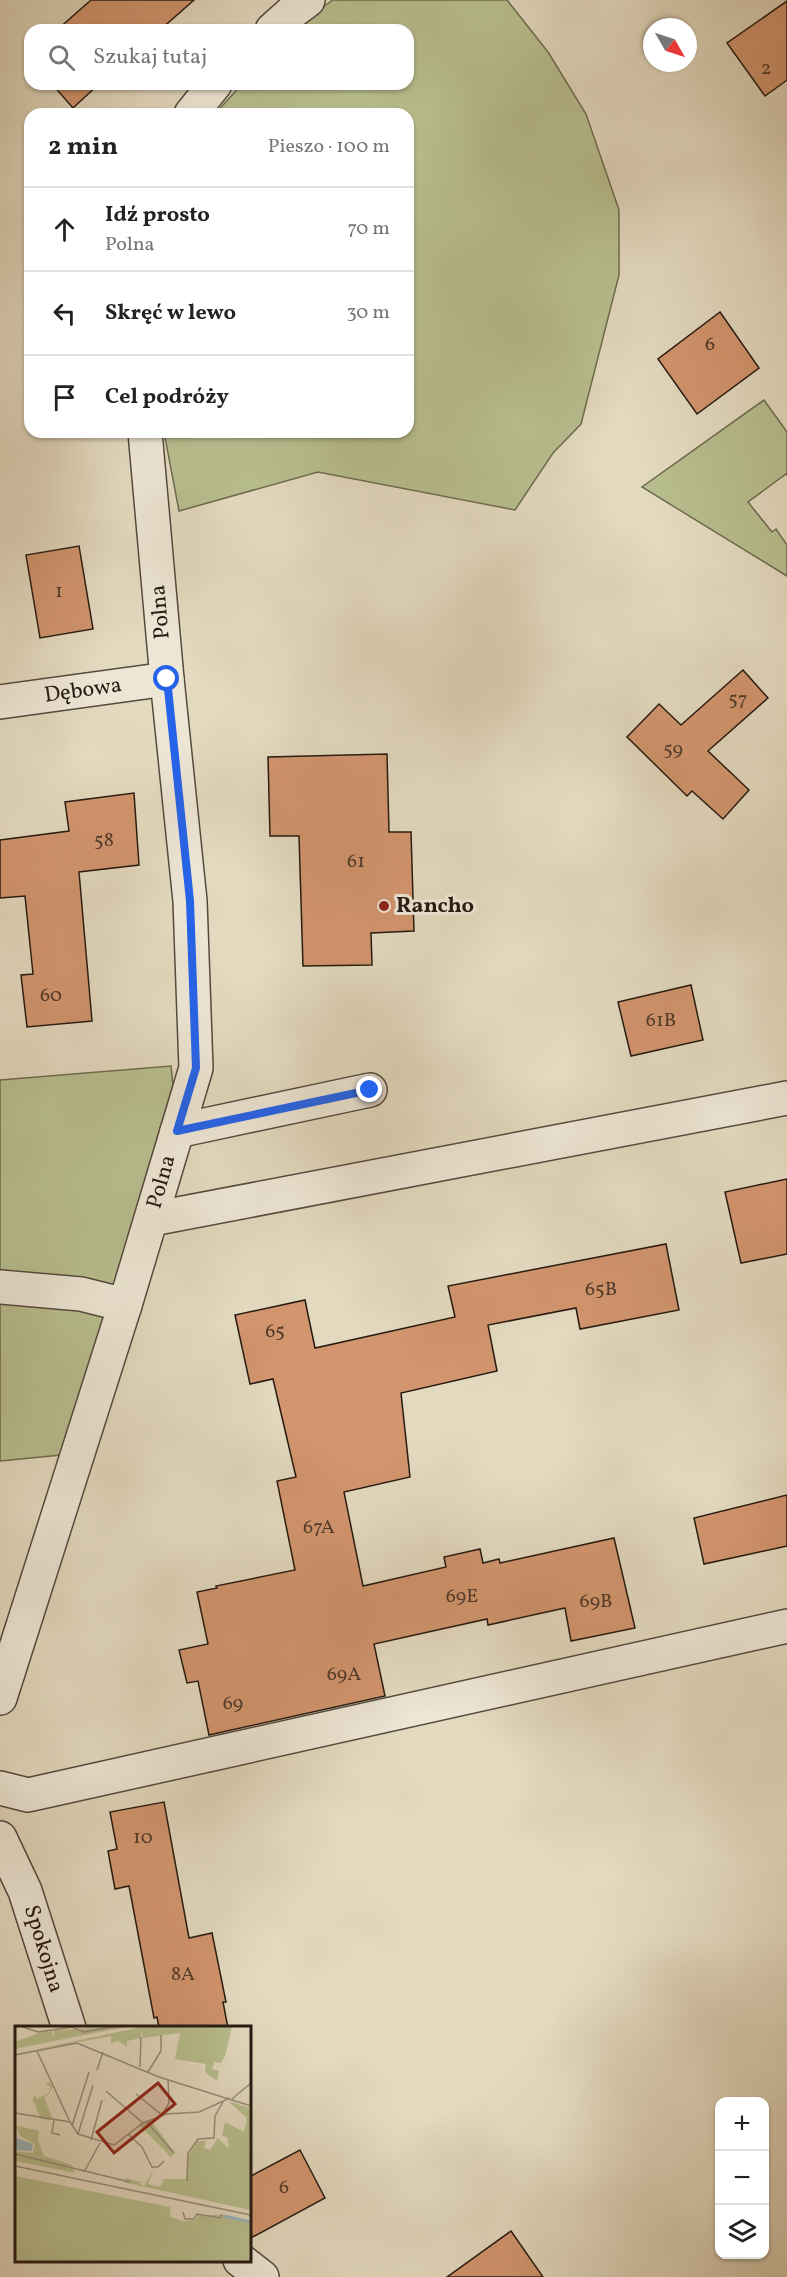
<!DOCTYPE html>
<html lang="pl">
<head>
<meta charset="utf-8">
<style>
	:root { --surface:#fff; --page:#f2f2f2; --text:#222; --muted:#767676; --line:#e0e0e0 }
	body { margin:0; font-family:Vollkorn,serif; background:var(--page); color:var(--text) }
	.controls { position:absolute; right:18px; bottom:18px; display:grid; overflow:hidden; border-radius:12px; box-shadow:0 2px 4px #0004 }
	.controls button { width:54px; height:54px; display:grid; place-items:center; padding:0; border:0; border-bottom:2px solid var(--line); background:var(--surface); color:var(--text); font:30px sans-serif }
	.compass { position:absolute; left:643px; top:18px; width:54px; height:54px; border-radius:50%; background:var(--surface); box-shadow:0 2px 4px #0004; rotate:129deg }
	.stop { position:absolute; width:18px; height:18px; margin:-14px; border:4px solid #2563eb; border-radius:50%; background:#fff }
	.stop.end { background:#2563eb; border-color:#fff; box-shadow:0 2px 6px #0008 }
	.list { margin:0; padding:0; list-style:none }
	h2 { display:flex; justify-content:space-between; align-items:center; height:78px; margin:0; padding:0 24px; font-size:26px }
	h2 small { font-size:20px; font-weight:400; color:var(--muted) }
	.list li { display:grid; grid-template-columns:39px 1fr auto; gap:18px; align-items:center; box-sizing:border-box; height:84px; padding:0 24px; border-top:2px solid var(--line) }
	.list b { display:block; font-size:22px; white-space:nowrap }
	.list p { margin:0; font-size:20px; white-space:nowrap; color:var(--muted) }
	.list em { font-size:20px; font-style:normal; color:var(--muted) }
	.icon { flex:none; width:33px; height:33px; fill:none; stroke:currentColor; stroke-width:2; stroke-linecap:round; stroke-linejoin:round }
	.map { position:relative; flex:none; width:787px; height:2277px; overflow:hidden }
	.search { position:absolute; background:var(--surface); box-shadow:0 2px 4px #0004; left:24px; top:24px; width:390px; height:66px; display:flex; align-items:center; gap:15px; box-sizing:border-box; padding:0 21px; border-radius:18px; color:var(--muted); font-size:22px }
	.panel { position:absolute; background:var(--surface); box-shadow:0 2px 4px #0004; left:24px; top:108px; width:390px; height:330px; border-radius:18px }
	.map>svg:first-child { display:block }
</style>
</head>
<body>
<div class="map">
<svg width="787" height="2277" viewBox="0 0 787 2277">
	<rect width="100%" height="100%" fill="#e3d9bf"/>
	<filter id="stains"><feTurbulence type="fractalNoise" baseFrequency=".00333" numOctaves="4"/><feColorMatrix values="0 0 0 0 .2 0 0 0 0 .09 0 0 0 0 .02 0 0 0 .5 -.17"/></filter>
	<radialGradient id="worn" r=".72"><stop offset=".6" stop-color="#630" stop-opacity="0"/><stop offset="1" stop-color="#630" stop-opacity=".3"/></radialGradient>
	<g fill="#b8be8f" stroke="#6e6c50" stroke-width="1.5">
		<path d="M 333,0 L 507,0 L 548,52 L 586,114 L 619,210 L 619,275 L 581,424 L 553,453 L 515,510 L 318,472 L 179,511 L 164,432 L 408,432 L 408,114 L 215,114 L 242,84 L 408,84 L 408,30 L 295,30 L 309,17 Z"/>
		<path d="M 764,400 L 787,432 L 787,475 L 786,474 L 748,502 L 772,532 L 776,529 L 787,545 L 787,576 L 642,487 Z"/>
		<path d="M 171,1066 L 173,1085 L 118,1273 L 61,1455 L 0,1461 L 0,1080 Z"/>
	</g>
	<g fill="#d2956e" stroke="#251a12" stroke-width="1.5">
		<path d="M 91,0 L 194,0 L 160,30 L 57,30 Z"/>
		<path d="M 787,1 L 787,80 L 765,96 L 727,43 Z"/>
		<path d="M 52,84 L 99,84 L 73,108 Z"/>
		<path d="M 720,312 L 759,368 L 697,414 L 658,359 Z"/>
		<path d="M 79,546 L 93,629 L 40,638 L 26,555 Z"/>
		<path d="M 743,670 L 768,698 L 708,751 L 749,790 L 723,819 L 692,791 L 687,796 L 627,737 L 659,704 L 681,725 Z"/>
		<path d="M 387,754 L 389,832 L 411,832 L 414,931 L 371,933 L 372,965 L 303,966 L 299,836 L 270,836 L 268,757 Z"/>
		<path d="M 134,793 L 139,865 L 79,872 L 92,1021 L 27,1027 L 21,975 L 33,974 L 25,896 L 0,898 L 0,840 L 69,831 L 65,802 Z"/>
		<path d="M 691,985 L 703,1040 L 631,1056 L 618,1002 Z"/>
		<path d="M 787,1179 L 787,1254 L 741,1263 L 725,1192 Z"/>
		<path d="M 666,1244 L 679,1310 L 580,1329 L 576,1308 L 488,1325 L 497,1371 L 401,1393 L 410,1477 L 344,1492 L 363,1586 L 446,1567 L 444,1557 L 480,1549 L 483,1563 L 499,1559 L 500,1563 L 614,1538 L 635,1628 L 571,1641 L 565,1608 L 488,1625 L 487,1619 L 374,1644 L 385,1696 L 209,1735 L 198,1681 L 187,1683 L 179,1650 L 208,1644 L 197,1592 L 217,1588 L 216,1586 L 295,1570 L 277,1481 L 296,1477 L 273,1379 L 250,1384 L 235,1315 L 305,1300 L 315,1348 L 455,1317 L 448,1286 Z"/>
		<path d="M 787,1495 L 787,1546 L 704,1564 L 694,1518 Z"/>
		<path d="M 164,1802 L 189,1938 L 212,1933 L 226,2002 L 223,2002 L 228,2028 L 159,2028 L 157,2017 L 154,2018 L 129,1886 L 115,1889 L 108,1851 L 117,1849 L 110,1812 Z"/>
		<path d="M 300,2150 L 325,2198 L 249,2239 L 249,2177 Z"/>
		<path d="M 511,2231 L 543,2277 L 447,2277 Z"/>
	</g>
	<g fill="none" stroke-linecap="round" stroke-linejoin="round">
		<g stroke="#544a3d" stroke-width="36">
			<g id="minor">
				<path d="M 272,30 L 292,12 L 308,0"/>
				<path d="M 191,114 L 215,84"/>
				<path d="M 0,702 L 167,679"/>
				<path d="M 177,1131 L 370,1090"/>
				<path d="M 152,1219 L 787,1098"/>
				<path d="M 0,1287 L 81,1294 L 125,1305"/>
				<path d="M 0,1698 L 125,1305 L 196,1068 L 190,901 L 167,679 L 145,432"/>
				<path d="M 0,1788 L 28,1795 L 787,1626"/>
				<path d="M 0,1838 L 25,1891 L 69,2028"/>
				<path d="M 240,2260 L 262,2277"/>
			</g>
		</g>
		<use href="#minor" stroke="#ede6d5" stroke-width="33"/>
	</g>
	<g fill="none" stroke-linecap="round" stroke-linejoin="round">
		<path stroke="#2563eb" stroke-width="8" d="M 167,679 L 190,901 L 196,1068 L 177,1131 L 370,1090"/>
	</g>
	<circle fill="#8f2418" stroke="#ede6d5" stroke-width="2" cx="384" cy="906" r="6"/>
	<g text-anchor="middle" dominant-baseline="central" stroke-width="6" stroke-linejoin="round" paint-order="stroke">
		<g font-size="20" fill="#503929">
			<text x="766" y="69">2</text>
			<text x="710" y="345">6</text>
			<text x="59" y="592">1</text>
			<text x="738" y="700">57</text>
			<text x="673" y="750">59</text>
			<text x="104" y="841">58</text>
			<text x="356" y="862">61</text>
			<text x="51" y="996">60</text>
			<text x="661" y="1021">61B</text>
			<text x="601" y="1290">65B</text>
			<text x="275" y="1332">65</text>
			<text x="319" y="1528">67A</text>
			<text x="462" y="1597">69E</text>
			<text x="596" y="1602">69B</text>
			<text x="344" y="1675">69A</text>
			<text x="233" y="1704">69</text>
			<text x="143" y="1838">10</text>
			<text x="183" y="1975">8A</text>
			<text x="284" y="2188">6</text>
		</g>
		<g font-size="22" fill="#251a12" stroke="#ede6d5">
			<text transform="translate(161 612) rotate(-95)">Polna</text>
			<text transform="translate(83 691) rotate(-8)">Dębowa</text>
			<text transform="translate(162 1182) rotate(-74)">Polna</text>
			<text transform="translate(43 1949) rotate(73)">Spokojna</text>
		</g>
		<g font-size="22" font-weight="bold" fill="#251a12" stroke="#ede6d5" text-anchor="start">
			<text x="396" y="906">Rancho</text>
		</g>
	</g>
	<g transform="translate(15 2026)">
		<rect width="236" height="236" fill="#e3d9bf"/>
		<path d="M 118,0 L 69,9 L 0,23 L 0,16 L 24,7 L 37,5 L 39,12 L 39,4 ZM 131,0 L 217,0 L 211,27 L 206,37 L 199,36 L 197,43 L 204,45 L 202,55 L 190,46 L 191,38 L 160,33 L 165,7 L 128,12 L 126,5 L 126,12 L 112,15 L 112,21 L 103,15 L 96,17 L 96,10 L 0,28 ZM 34,56 L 38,61 L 33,69 L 29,71 L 38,94 L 26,93 L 18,74 L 19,69 L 22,73 L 33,68 L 36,61 L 31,58 ZM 213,75 L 235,82 L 235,184 L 108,156 L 111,152 L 127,156 L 124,157 L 129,160 L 139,143 L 133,158 L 145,161 L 149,153 L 171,153 L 173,130 L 182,115 L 191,115 L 189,122 L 195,124 L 203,112 L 214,123 L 212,111 L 207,110 L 210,96 L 229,106 L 232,92 ZM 136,94 L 160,127 L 156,131 L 124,99 ZM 0,99 L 24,105 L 23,115 L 29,130 L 57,139 L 60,147 L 0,135 L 0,125 L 18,127 L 20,118 L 5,110 ZM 0,150 L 155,181 L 155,191 L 168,195 L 181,194 L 183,189 L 208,189 L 235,195 L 235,235 L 0,235 Z" fill="#b8be8f"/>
		<path d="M 0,104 L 2,112 L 18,118 L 17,125 L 0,124 Z" fill="#99b7bc"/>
		<path fill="none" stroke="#99b7bc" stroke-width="3" d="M 209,190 L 236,196"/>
		<path fill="none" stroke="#978d7a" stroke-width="1.5" d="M 5,0 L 23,6 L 57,1 L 69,6 L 102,0M 22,25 L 55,96M 0,29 L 62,17 L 144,51 L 236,80M 125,41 L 126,11M 82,44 L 88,26M 133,46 L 146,25 L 146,9M 91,65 L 128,97M 121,68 L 147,89 L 154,77 L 153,53M 217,73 L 236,57M 0,87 L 55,96 L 63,108 L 99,119 L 128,97 L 151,88 L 184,86 L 215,72M 39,94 L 37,107 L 45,109M 131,95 L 159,127M 57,100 L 74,46M 63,108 L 78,59M 113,108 L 127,121 L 137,141 L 143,141 L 149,135M 76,114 L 87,74M 0,128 L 115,156M 0,140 L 236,189M 69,146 L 85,117M 172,155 L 173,127 L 183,113 L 199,112 L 200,90 L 208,76M 168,186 L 170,193 L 179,193 L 182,188 L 205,192 L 207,188"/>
		<path fill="#8f2418" fill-opacity="0.15" stroke="#8f2418" stroke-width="3" d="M 143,57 L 160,78 L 99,127 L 82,106 Z"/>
		<rect width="236" height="236" fill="none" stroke="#251a12" stroke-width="3"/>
	</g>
	<rect width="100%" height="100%" filter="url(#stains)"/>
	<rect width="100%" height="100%" fill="url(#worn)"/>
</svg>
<div class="controls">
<button>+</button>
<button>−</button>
<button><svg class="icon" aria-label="layers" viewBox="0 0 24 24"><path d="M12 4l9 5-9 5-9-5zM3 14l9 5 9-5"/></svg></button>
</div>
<svg class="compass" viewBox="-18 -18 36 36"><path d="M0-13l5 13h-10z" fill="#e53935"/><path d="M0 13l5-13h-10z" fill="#767676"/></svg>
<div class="stop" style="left:167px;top:679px"></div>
<div class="stop end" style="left:370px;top:1090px"></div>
<div class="search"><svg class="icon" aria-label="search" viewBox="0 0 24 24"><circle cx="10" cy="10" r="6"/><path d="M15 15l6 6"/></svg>Szukaj tutaj</div>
<section class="panel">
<h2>2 min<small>Pieszo · 100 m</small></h2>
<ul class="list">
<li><svg class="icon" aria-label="ahead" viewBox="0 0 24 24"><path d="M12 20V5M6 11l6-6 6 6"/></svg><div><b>Idź prosto</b><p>Polna</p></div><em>70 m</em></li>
<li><svg class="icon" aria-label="left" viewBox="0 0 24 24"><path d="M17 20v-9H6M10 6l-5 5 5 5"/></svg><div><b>Skręć w lewo</b></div><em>30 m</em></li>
<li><svg class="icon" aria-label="arrive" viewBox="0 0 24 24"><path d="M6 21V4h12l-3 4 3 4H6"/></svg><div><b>Cel podróży</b></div></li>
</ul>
</section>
</div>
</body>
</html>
